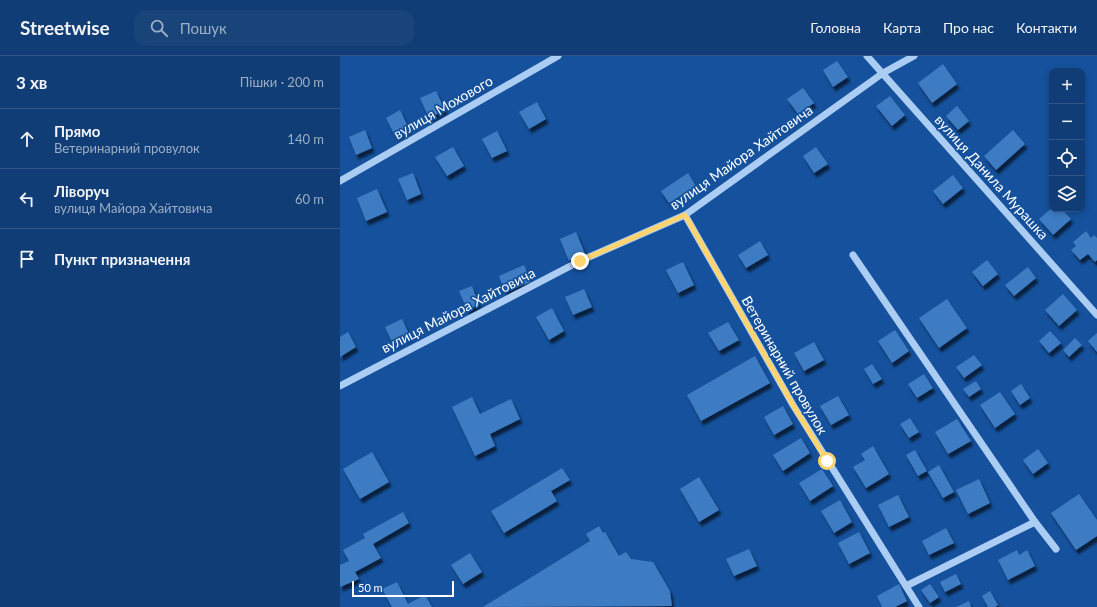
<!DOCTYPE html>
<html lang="uk">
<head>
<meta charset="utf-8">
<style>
	:root { --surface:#103d75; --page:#19447a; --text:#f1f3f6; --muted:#9caec5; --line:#305687 }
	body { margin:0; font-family:Lato,sans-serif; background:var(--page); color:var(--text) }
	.controls { position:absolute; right:12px; top:12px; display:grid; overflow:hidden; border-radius:8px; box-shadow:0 2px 6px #0003 }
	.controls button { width:36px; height:36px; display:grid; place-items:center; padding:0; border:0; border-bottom:1px solid var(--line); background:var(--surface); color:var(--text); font:20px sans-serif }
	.scale { position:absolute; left:12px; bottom:10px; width:102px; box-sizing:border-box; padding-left:4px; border:2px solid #fff; border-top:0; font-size:11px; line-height:14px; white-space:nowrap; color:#fff; -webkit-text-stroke:3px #15519c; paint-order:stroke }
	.stop { position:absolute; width:12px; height:12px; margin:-9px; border:3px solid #ffd46e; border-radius:50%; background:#fff }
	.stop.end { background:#ffd46e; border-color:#fff; box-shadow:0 1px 4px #0008 }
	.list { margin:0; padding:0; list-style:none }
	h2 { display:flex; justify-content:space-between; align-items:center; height:52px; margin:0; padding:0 16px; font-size:17px }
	h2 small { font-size:13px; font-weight:400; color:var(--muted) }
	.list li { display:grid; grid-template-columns:26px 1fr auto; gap:12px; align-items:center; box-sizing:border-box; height:60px; padding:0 16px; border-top:1px solid var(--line) }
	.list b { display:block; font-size:15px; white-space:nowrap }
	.list p { margin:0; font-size:13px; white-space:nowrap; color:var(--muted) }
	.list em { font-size:13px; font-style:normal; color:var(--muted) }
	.icon { flex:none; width:22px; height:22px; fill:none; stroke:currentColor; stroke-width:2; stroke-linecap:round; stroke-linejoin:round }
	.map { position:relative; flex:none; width:757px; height:551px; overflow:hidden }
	header { display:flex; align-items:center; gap:24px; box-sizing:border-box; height:56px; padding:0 20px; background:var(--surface); border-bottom:1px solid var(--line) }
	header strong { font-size:19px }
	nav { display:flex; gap:22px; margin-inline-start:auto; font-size:14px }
	.search { width:280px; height:36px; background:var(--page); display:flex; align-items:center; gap:10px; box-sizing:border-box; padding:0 14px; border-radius:12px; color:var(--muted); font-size:15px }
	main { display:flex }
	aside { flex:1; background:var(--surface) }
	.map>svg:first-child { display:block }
</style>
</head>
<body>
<header>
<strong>Streetwise</strong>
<div class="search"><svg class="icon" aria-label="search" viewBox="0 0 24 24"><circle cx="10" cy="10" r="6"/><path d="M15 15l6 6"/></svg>Пошук</div>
<nav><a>Головна</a><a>Карта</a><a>Про нас</a><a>Контакти</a></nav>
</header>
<main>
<aside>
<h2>3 хв<small>Пішки · 200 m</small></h2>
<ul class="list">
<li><svg class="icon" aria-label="ahead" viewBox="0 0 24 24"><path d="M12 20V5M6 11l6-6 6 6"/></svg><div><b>Прямо</b><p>Ветеринарний провулок</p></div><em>140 m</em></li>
<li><svg class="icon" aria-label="left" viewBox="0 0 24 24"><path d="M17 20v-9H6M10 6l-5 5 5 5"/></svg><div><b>Ліворуч</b><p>вулиця Майора Хайтовича</p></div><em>60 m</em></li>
<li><svg class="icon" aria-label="arrive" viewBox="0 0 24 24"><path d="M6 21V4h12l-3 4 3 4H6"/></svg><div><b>Пункт призначення</b></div></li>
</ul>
</aside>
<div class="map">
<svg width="757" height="551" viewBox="0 0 757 551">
	<defs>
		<filter id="shadow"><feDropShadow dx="2.5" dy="4.5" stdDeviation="1" flood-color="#0009"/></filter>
	</defs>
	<rect width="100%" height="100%" fill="#15519c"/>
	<g fill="#3e7bc3" filter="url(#shadow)">
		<path d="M 497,5 L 508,21 L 493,31 L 483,14 Z"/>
		<path d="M 603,8 L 617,28 L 592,47 L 578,27 Z"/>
		<path d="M 463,32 L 474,47 L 458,58 L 447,43 Z"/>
		<path d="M 96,35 L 105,54 L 89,62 L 80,42 Z"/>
		<path d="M 550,40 L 565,59 L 552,70 L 536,50 Z"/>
		<path d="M 197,46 L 206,63 L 189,73 L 179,56 Z"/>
		<path d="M 617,50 L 629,65 L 618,74 L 606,60 Z"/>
		<path d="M 60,54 L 69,73 L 55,80 L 46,62 Z"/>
		<path d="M 25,74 L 32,92 L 16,99 L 9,81 Z"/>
		<path d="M 673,74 L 685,88 L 656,114 L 644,100 Z"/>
		<path d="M 157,75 L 167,95 L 152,102 L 142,83 Z"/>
		<path d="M 113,91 L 124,110 L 107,120 L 95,101 Z"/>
		<path d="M 476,91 L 488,108 L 474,117 L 463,100 Z"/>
		<path d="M 73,117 L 81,138 L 67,144 L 58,123 Z"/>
		<path d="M 348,117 L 356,130 L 329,147 L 321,135 Z"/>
		<path d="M 613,119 L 623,132 L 603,148 L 593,135 Z"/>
		<path d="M 37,133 L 47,156 L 26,165 L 17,142 Z"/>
		<path d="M 712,152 L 712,153 L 722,153 L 731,163 L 713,179 L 699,163 Z"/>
		<path d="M 746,175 L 751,182 L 754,179 L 757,182 L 757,204 L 755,206 L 748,198 L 740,204 L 731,194 L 736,190 L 733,186 Z"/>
		<path d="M 236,176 L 245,198 L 229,205 L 220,183 Z"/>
		<path d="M 420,185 L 428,199 L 406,212 L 398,199 Z"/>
		<path d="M 647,204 L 658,218 L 643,230 L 632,216 Z"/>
		<path d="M 343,206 L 354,229 L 338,237 L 326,214 Z"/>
		<path d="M 184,209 L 191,226 L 165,236 L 159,220 Z"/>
		<path d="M 688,211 L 696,222 L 674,240 L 665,229 Z"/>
		<path d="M 132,230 L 139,249 L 127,254 L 119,235 Z"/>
		<path d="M 244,233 L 252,251 L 233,259 L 225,241 Z"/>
		<path d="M 723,238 L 737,254 L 719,270 L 705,254 Z"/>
		<path d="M 607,243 L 627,272 L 599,292 L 579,262 Z"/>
		<path d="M 212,252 L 224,275 L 209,284 L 196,261 Z"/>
		<path d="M 62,263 L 70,280 L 53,288 L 45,271 Z"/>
		<path d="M 388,266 L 399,284 L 379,295 L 368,277 Z"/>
		<path d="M 555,274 L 569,295 L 552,307 L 538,285 Z"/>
		<path d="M 710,275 L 721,287 L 709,297 L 699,285 Z"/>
		<path d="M 8,276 L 16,291 L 0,301 L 0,281 Z"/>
		<path d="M 757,277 L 757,296 L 748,285 Z"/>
		<path d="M 735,282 L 742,289 L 729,301 L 723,294 Z"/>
		<path d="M 474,286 L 484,304 L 464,315 L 454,297 Z"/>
		<path d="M 634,299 L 642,309 L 624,322 L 616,311 Z"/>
		<path d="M 415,300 L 430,327 L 361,365 L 347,339 Z"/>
		<path d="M 532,308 L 542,323 L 533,328 L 524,313 Z"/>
		<path d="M 584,318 L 593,332 L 577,342 L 568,328 Z"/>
		<path d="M 636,325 L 641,333 L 629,341 L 623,333 Z"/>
		<path d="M 681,328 L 690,342 L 680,349 L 671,335 Z"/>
		<path d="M 660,336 L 675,358 L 655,372 L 640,349 Z"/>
		<path d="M 498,340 L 509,359 L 491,369 L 480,350 Z"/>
		<path d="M 132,341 L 140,358 L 171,343 L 180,363 L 150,378 L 155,390 L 135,400 L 112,351 Z"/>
		<path d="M 443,350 L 453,368 L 434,379 L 424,361 Z"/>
		<path d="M 570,362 L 579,376 L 569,382 L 560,368 Z"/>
		<path d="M 617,363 L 631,385 L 608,398 L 595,376 Z"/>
		<path d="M 461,382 L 470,397 L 443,415 L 433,399 Z"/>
		<path d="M 533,390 L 549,418 L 526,432 L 513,411 L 525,404 L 521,398 Z"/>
		<path d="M 698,393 L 708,407 L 693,418 L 683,404 Z"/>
		<path d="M 575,394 L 587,415 L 578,420 L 566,399 Z"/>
		<path d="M 32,396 L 49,426 L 20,443 L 3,413 Z"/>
		<path d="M 599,409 L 614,436 L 603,442 L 588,416 Z"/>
		<path d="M 222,412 L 230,424 L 211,435 L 217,445 L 164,477 L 151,455 Z"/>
		<path d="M 482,413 L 493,430 L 470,445 L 459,427 Z"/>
		<path d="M 359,421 L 379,454 L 359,466 L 340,433 Z"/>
		<path d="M 639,423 L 650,447 L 628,458 L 616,434 Z"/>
		<path d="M 739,438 L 757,464 L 757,480 L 736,494 L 711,457 Z"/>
		<path d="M 558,439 L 569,461 L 549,471 L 538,449 Z"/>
		<path d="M 500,444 L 512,466 L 494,477 L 481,455 Z"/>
		<path d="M 63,456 L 69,467 L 33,488 L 41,502 L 15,516 L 19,523 L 0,531 L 0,509 L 9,505 L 3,494 L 25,482 L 23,478 Z"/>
		<path d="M 259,470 L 263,477 L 265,476 L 279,500 L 286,496 L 291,503 L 313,506 L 330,535 L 332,550 L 143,551 L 250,485 L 246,478 Z"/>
		<path d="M 606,472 L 614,487 L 589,499 L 582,485 Z"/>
		<path d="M 519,476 L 530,497 L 509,508 L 498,487 Z"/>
		<path d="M 409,493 L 417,510 L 394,520 L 386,503 Z"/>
		<path d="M 677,494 L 679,499 L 687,494 L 695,510 L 668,524 L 658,504 Z"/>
		<path d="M 130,497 L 142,516 L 123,528 L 111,509 Z"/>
		<path d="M 616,518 L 621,528 L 605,536 L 600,526 Z"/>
		<path d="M 57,526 L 68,548 L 85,539 L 92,551 L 52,551 L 42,533 Z"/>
		<path d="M 559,528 L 567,545 L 555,551 L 542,551 L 537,540 Z"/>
		<path d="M 590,528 L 599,541 L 590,547 L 581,534 Z"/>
		<path d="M 650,535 L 658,549 L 655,551 L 648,551 L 642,540 Z"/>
		<path d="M 629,545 L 631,551 L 616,551 Z"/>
	</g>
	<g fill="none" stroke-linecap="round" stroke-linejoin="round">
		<g stroke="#accdf3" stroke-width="7">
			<path d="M 527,0 L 757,259"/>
			<path d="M 0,125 L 218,0"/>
			<path d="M 345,159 L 453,349 L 579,551"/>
			<path d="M 513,199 L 695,466 L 716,493"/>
			<path d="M 0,330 L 240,205 L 345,159 L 543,17 L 574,0"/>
			<path d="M 566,530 L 695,466"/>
		</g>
	</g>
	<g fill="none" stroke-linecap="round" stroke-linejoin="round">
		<path stroke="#ffd46e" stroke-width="5" d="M 240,205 L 345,159 L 453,349 L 487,405"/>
	</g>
	<g text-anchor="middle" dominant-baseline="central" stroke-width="3.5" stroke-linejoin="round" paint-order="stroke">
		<g font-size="14" fill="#fff" stroke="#15519c">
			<text transform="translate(103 51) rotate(-30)">вулиця Мохового</text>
			<text transform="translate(401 101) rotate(-35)">вулиця Майора Хайтовича</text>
			<text transform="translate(652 121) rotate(48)">вулиця Данила Мурашка</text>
			<text transform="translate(118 254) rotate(-27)">вулиця Майора Хайтовича</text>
			<text transform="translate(445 309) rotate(60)">Ветеринарний провулок</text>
		</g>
	</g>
</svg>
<div class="controls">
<button>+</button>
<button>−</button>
<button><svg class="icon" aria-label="locate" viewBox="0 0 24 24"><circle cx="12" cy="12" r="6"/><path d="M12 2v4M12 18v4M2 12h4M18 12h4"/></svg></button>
<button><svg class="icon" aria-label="layers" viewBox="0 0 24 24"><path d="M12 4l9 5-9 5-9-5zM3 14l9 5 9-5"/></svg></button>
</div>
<div class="scale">50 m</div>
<div class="stop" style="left:487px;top:405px"></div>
<div class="stop end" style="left:240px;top:205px"></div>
</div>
</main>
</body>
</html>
